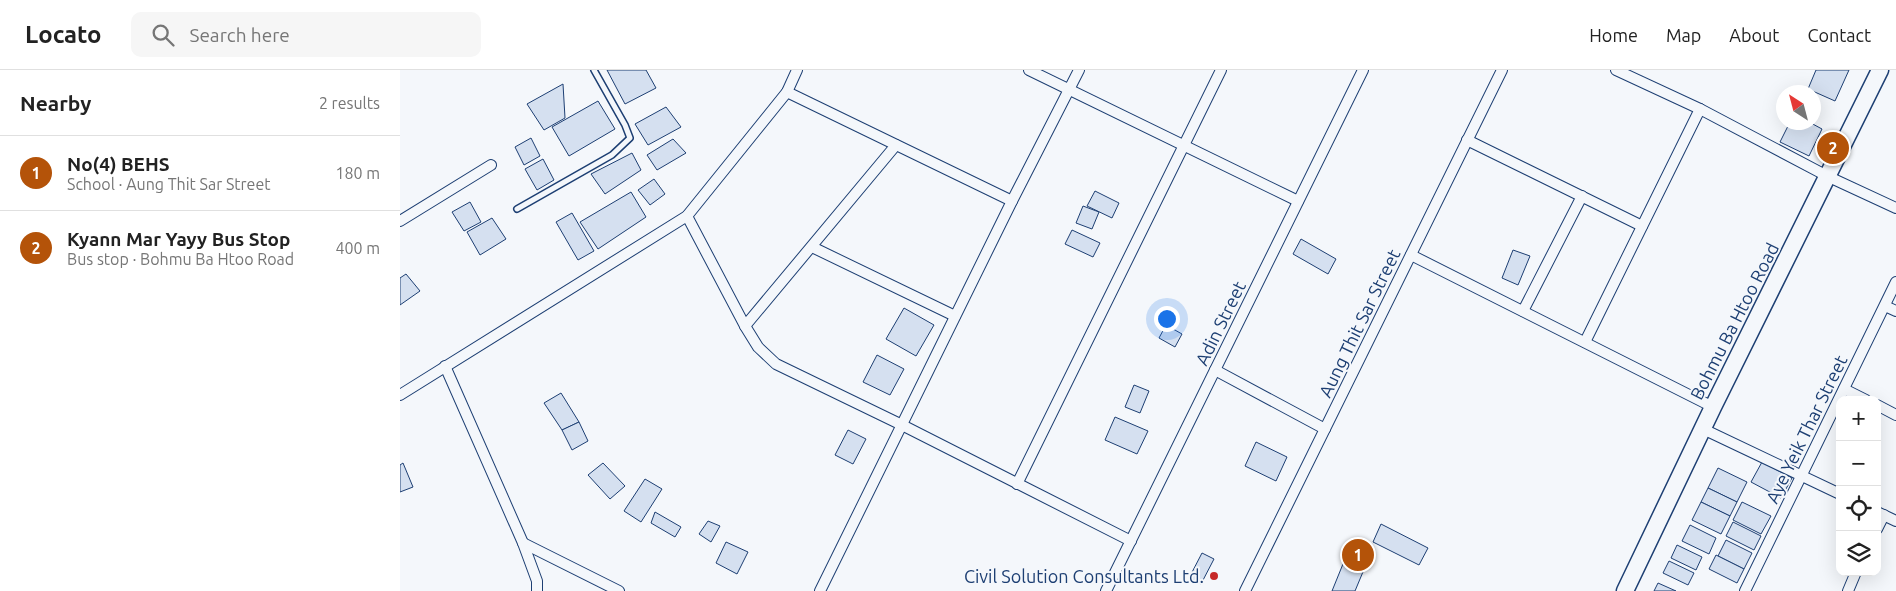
<!DOCTYPE html>
<html lang="en">
<head>
<meta charset="utf-8">
<style>
	:root { --surface:#fff; --page:#f6f6f6; --text:#222; --muted:#767676; --line:#e0e0e0; --accent:#b45309 }
	body { margin:0; font-family:Ubuntu,sans-serif; background:var(--page); color:var(--text) }
	.controls { position:absolute; right:15px; bottom:15px; display:grid; overflow:hidden; border-radius:10px; box-shadow:0 5px 20px #0002 }
	.controls button { width:45px; height:45px; display:grid; place-items:center; padding:0; border:0; border-bottom:1px solid var(--line); background:var(--surface); color:var(--text); font:25px sans-serif }
	.compass { position:absolute; left:1376px; top:15px; width:45px; height:45px; border-radius:50%; background:var(--surface); box-shadow:0 5px 20px #0002; rotate:324deg }
	.you { position:absolute; left:766px; top:248px; width:18px; height:18px; margin:-12px; border:4px solid #fff; border-radius:50%; background:#1a73e8; box-shadow:0 0 0 8px #1a73e833 }
	.badge { display:grid; place-items:center; width:32px; height:32px; border-radius:50%; background:var(--accent); color:#fff; font-size:16px; font-weight:700 }
	.pin { position:absolute; translate:-50% -50%; border:2px solid #fff; box-shadow:0 1px 5px #0006 }
	.list { margin:0; padding:0; list-style:none }
	h2 { display:flex; justify-content:space-between; align-items:center; height:65px; margin:0; padding:0 20px; font-size:21px }
	h2 small { font-size:16px; font-weight:400; color:var(--muted) }
	.list li { display:grid; grid-template-columns:32px 1fr auto; gap:15px; align-items:center; box-sizing:border-box; height:75px; padding:0 20px; border-top:1px solid var(--line) }
	.list b { display:block; font-size:19px; white-space:nowrap }
	.list p { margin:0; font-size:16px; white-space:nowrap; color:var(--muted) }
	.list em { font-size:16px; font-style:normal; color:var(--muted) }
	.icon { flex:none; width:28px; height:28px; fill:none; stroke:currentColor; stroke-width:2; stroke-linecap:round; stroke-linejoin:round }
	.map { position:relative; flex:none; width:1496px; height:521px; overflow:hidden }
	header { display:flex; align-items:center; gap:30px; box-sizing:border-box; height:70px; padding:0 25px; background:var(--surface); border-bottom:1px solid var(--line) }
	header strong { font-size:24px }
	nav { display:flex; gap:28px; margin-inline-start:auto; font-size:18px }
	.search { width:350px; height:45px; background:var(--page); display:flex; align-items:center; gap:12px; box-sizing:border-box; padding:0 18px; border-radius:10px; color:var(--muted); font-size:19px }
	main { display:flex }
	aside { flex:1; background:var(--surface) }
	.map>svg:first-child { display:block }
</style>
</head>
<body>
<header>
<strong>Locato</strong>
<div class="search"><svg class="icon" aria-label="search" viewBox="0 0 24 24"><circle cx="10" cy="10" r="6"/><path d="M15 15l6 6"/></svg>Search here</div>
<nav><a>Home</a><a>Map</a><a>About</a><a>Contact</a></nav>
</header>
<main>
<aside>
<h2>Nearby<small>2 results</small></h2>
<ul class="list">
<li><span class="badge">1</span><div><b>No(4) BEHS</b><p>School · Aung Thit Sar Street</p></div><em>180 m</em></li>
<li><span class="badge">2</span><div><b>Kyann Mar Yayy Bus Stop</b><p>Bus stop · Bohmu Ba Htoo Road</p></div><em>400 m</em></li>
</ul>
</aside>
<div class="map">
<svg width="1496" height="521" viewBox="0 0 1496 521">
	<rect width="100%" height="100%" fill="#f4f7fb"/>
	<g fill="#d5e0f0" stroke="#1d3f73">
		<path d="M 207,0 L 246,0 L 256,18 L 225,34 Z"/>
		<path d="M 1416,0 L 1449,0 L 1435,31 L 1408,19 Z"/>
		<path d="M 163,14 L 165,48 L 144,60 L 127,34 Z"/>
		<path d="M 198,31 L 215,59 L 169,86 L 152,57 Z"/>
		<path d="M 266,37 L 281,57 L 248,75 L 235,54 Z"/>
		<path d="M 1390,52 L 1409,52 L 1422,59 L 1409,86 L 1380,72 Z"/>
		<path d="M 131,68 L 140,86 L 124,95 L 115,77 Z"/>
		<path d="M 273,69 L 286,83 L 257,100 L 247,85 Z"/>
		<path d="M 232,83 L 241,100 L 205,124 L 191,104 Z"/>
		<path d="M 143,89 L 154,110 L 137,120 L 125,99 Z"/>
		<path d="M 254,109 L 265,124 L 250,135 L 238,120 Z"/>
		<path d="M 695,121 L 719,133 L 712,148 L 687,136 Z"/>
		<path d="M 231,122 L 246,147 L 198,179 L 180,152 Z"/>
		<path d="M 70,132 L 81,152 L 64,161 L 52,142 Z"/>
		<path d="M 683,136 L 699,142 L 692,159 L 676,153 Z"/>
		<path d="M 172,143 L 194,181 L 178,190 L 156,152 Z"/>
		<path d="M 92,148 L 106,169 L 80,185 L 67,162 Z"/>
		<path d="M 672,160 L 700,173 L 693,187 L 665,174 Z"/>
		<path d="M 901,169 L 936,189 L 928,204 L 893,184 Z"/>
		<path d="M 1113,180 L 1130,186 L 1118,215 L 1102,208 Z"/>
		<path d="M 6,204 L 20,221 L 0,235 L 0,208 Z"/>
		<path d="M 504,238 L 534,255 L 516,286 L 486,269 Z"/>
		<path d="M 766,255 L 782,264 L 775,277 L 759,268 Z"/>
		<path d="M 477,285 L 504,299 L 490,325 L 463,312 Z"/>
		<path d="M 734,315 L 749,321 L 740,343 L 725,337 Z"/>
		<path d="M 161,323 L 179,352 L 162,360 L 144,333 Z"/>
		<path d="M 715,347 L 748,361 L 737,384 L 705,370 Z"/>
		<path d="M 179,352 L 188,371 L 172,380 L 162,360 Z"/>
		<path d="M 448,360 L 466,369 L 453,394 L 435,385 Z"/>
		<path d="M 856,372 L 887,387 L 876,411 L 845,396 Z"/>
		<path d="M 1362,392 L 1392,408 L 1381,428 L 1351,412 Z"/>
		<path d="M 3,393 L 13,417 L 0,422 L 0,395 Z"/>
		<path d="M 203,393 L 225,416 L 210,429 L 188,405 Z"/>
		<path d="M 1318,398 L 1347,412 L 1337,432 L 1308,418 Z"/>
		<path d="M 245,409 L 262,419 L 241,452 L 224,441 Z"/>
		<path d="M 1308,418 L 1337,432 L 1330,446 L 1301,432 Z"/>
		<path d="M 1301,432 L 1330,446 L 1321,464 L 1292,450 Z"/>
		<path d="M 1342,432 L 1371,446 L 1361,464 L 1333,450 Z"/>
		<path d="M 255,442 L 281,457 L 275,467 L 251,453 Z"/>
		<path d="M 308,451 L 320,456 L 311,472 L 299,464 Z"/>
		<path d="M 1333,452 L 1361,466 L 1354,480 L 1326,466 Z"/>
		<path d="M 981,454 L 1028,478 L 1019,495 L 973,472 Z"/>
		<path d="M 1290,455 L 1316,468 L 1309,484 L 1282,471 Z"/>
		<path d="M 1326,470 L 1352,483 L 1344,499 L 1318,486 Z"/>
		<path d="M 326,472 L 348,482 L 337,504 L 316,493 Z"/>
		<path d="M 1277,475 L 1302,487 L 1296,500 L 1271,488 Z"/>
		<path d="M 802,483 L 814,489 L 801,514 L 789,508 Z"/>
		<path d="M 1316,485 L 1344,499 L 1337,513 L 1309,499 Z"/>
		<path d="M 945,489 L 965,497 L 955,521 L 932,521 Z"/>
		<path d="M 1269,491 L 1294,503 L 1288,515 L 1263,503 Z"/>
		<path d="M 1258,513 L 1276,521 L 1254,521 Z"/>
	</g>
	<g fill="none" stroke-linecap="round" stroke-linejoin="round">
		<g stroke="#1d3f73" stroke-width="8">
			<path id="service" d="M 117,139 L 212,85 L 230,68 L 225,55 L 194,0"/>
		</g>
		<g stroke="#1d3f73" stroke-width="12">
			<g id="minor">
				<path d="M 629,0 L 898,131"/>
				<path d="M 1216,0 L 1300,39 L 1429,107 L 1496,138"/>
				<path d="M 387,22 L 612,131"/>
				<path d="M 1067,70 L 1242,156"/>
				<path d="M 287,146 L 345,256 L 358,277 L 376,294 L 502,355 L 731,471"/>
				<path d="M 0,151 L 91,95"/>
				<path d="M 412,177 L 555,246"/>
				<path d="M 1011,185 L 1313,337"/>
				<path d="M 1485,236 L 1496,241"/>
				<path d="M 1123,241 L 1182,126"/>
				<path d="M 345,256 L 496,75"/>
				<path d="M 1185,272 L 1300,39"/>
				<path d="M 45,296 L 123,473 L 137,511 L 137,521"/>
				<path d="M 815,300 L 925,359"/>
				<path d="M 1444,319 L 1466,330"/>
				<path d="M 0,325 L 287,146 L 387,22 L 397,0"/>
				<path d="M 1477,335 L 1496,345"/>
				<path d="M 1303,359 L 1440,424"/>
				<path d="M 617,414 L 821,0"/>
				<path d="M 1477,442 L 1496,451"/>
				<path d="M 1477,459 L 1484,445"/>
				<path d="M 123,473 L 219,521"/>
				<path d="M 420,521 L 612,131 L 679,0"/>
				<path d="M 706,521 L 963,0"/>
				<path d="M 845,521 L 1102,0"/>
				<path d="M 1345,521 L 1496,212"/>
				<path d="M 1448,521 L 1456,502"/>
			</g>
		</g>
		<g stroke="#1d3f73" stroke-width="19">
			<path id="primary" d="M 1225,521 L 1313,337 L 1480,0"/>
		</g>
		<use href="#service" stroke="#f4f7fb" stroke-width="5"/>
		<use href="#minor" stroke="#f4f7fb" stroke-width="10"/>
		<use href="#primary" stroke="#f4f7fb" stroke-width="16"/>
	</g>
	<circle fill="#c62828" stroke="#f4f7fb" stroke-width="2" cx="814" cy="506" r="5"/>
	<g text-anchor="middle" dominant-baseline="central" stroke-width="4" stroke-linejoin="round" paint-order="stroke">
		<g font-size="18" fill="#1d3f73" stroke="#f4f7fb">
			<text transform="translate(1334 251) rotate(-63)">Bohmu Ba Htoo Road</text>
			<text transform="translate(820 253) rotate(-64)">Adin Street</text>
			<text transform="translate(959 253) rotate(-64)">Aung Thit Sar Street</text>
			<text transform="translate(1406 359) rotate(-64)">Aye Yeik Thar Street</text>
		</g>
		<g font-size="18" fill="#1d3f73" stroke="#f4f7fb" text-anchor="end">
			<text x="804" y="506">Civil Solution Consultants Ltd.</text>
		</g>
	</g>
</svg>
<div class="controls">
<button>+</button>
<button>−</button>
<button><svg class="icon" aria-label="locate" viewBox="0 0 24 24"><circle cx="12" cy="12" r="6"/><path d="M12 2v4M12 18v4M2 12h4M18 12h4"/></svg></button>
<button><svg class="icon" aria-label="layers" viewBox="0 0 24 24"><path d="M12 4l9 5-9 5-9-5zM3 14l9 5 9-5"/></svg></button>
</div>
<svg class="compass" viewBox="-18 -18 36 36"><path d="M0-13l5 13h-10z" fill="#e53935"/><path d="M0 13l5-13h-10z" fill="#767676"/></svg>
<div class="you"></div>
<div class="pin badge" style="left:958px;top:485px">1</div>
<div class="pin badge" style="left:1433px;top:78px">2</div>
</div>
</main>
</body>
</html>
